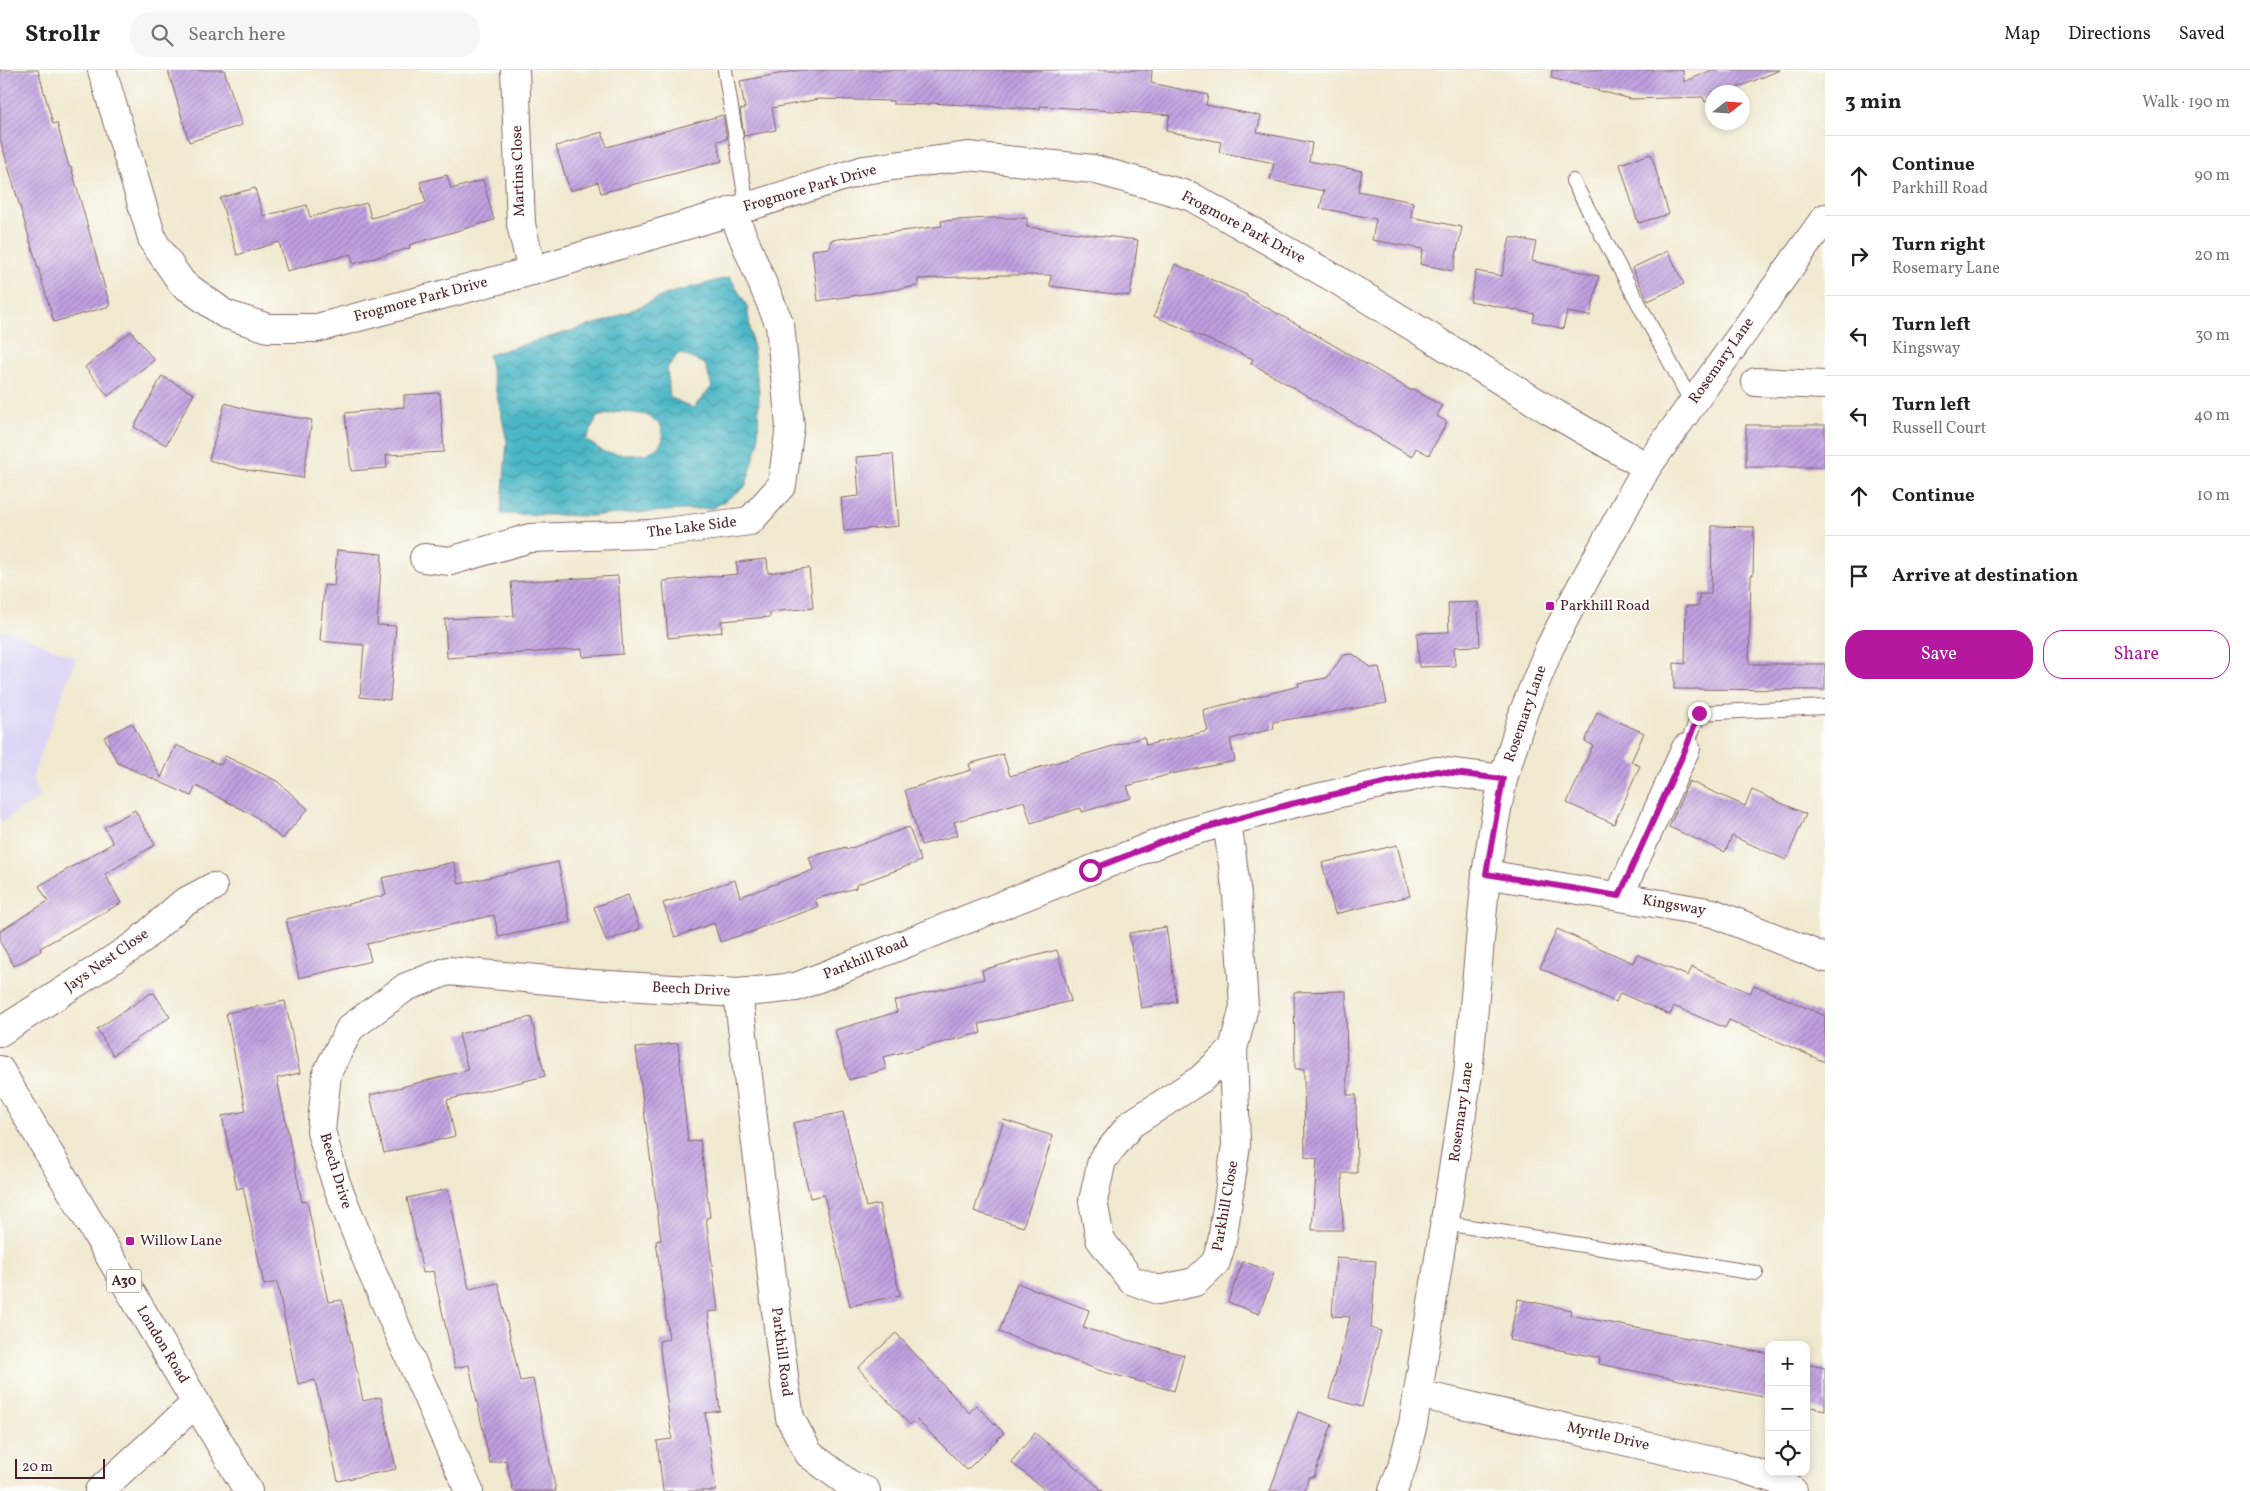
<!DOCTYPE html>
<html lang="en">
<head>
<meta charset="utf-8">
<style>
	:root { --surface:#fff; --page:#f6f6f6; --text:#202124; --muted:#757577; --line:#e0e0e0; --accent:#b5179e }
	body { margin:0; font-family:Vollkorn,serif; background:var(--page); color:var(--text) }
	.controls { position:absolute; right:15px; bottom:15px; display:grid; overflow:hidden; border-radius:10px; box-shadow:0 2px 8px #0003 }
	.controls button { width:45px; height:45px; display:grid; place-items:center; padding:0; border:0; border-bottom:1px solid var(--line); background:var(--surface); color:var(--text); font:25px sans-serif }
	.compass { position:absolute; left:1705px; top:15px; width:45px; height:45px; border-radius:50%; background:var(--surface); box-shadow:0 2px 8px #0003; rotate:73deg }
	.scale { position:absolute; left:15px; bottom:12px; width:90px; box-sizing:border-box; padding-left:5px; border:2px solid #4a1f2b; border-top:0; font-size:14px; line-height:18px; white-space:nowrap; color:#4a1f2b; -webkit-text-stroke:4px #fdfcf7; paint-order:stroke }
	.stop { position:absolute; width:15px; height:15px; margin:-11px; border:4px solid #b5179e; border-radius:50%; background:#fff }
	.stop.end { background:#b5179e; border-color:#fff; box-shadow:0 1px 5px #0008 }
	.list { margin:0; padding:0; list-style:none }
	h2 { display:flex; justify-content:space-between; align-items:center; height:65px; margin:0; padding:0 20px; font-size:21px }
	h2 small { font-size:16px; font-weight:400; color:var(--muted) }
	.list li { display:grid; grid-template-columns:32px 1fr auto; gap:15px; align-items:center; box-sizing:border-box; height:80px; padding:0 20px; border-top:1px solid var(--line) }
	.list b { display:block; font-size:19px; white-space:nowrap }
	.list p { margin:0; font-size:16px; white-space:nowrap; color:var(--muted) }
	.list em { font-size:16px; font-style:normal; color:var(--muted) }
	.actions { display:flex; gap:10px; padding:15px 20px }
	.actions a { flex:1; padding:11px 0; border:1px solid var(--accent); border-radius:20px; text-align:center; font-size:18px; color:var(--accent) }
	.actions .main { background:var(--accent); color:#fff }
	.icon { flex:none; width:28px; height:28px; fill:none; stroke:currentColor; stroke-width:2; stroke-linecap:round; stroke-linejoin:round }
	.map { position:relative; flex:none; width:1825px; height:1421px; overflow:hidden }
	header { display:flex; align-items:center; gap:30px; box-sizing:border-box; height:70px; padding:0 25px; background:var(--surface); border-bottom:1px solid var(--line) }
	header strong { font-size:24px }
	nav { display:flex; gap:28px; margin-inline-start:auto; font-size:18px }
	.search { width:350px; height:45px; background:var(--page); display:flex; align-items:center; gap:12px; box-sizing:border-box; padding:0 18px; border-radius:20px; color:var(--muted); font-size:19px }
	main { display:flex }
	aside { flex:1; background:var(--surface) }
	.map>svg:first-child { display:block }
</style>
</head>
<body>
<header>
<strong>Strollr</strong>
<div class="search"><svg class="icon" aria-label="search" viewBox="0 0 24 24"><circle cx="10" cy="10" r="6"/><path d="M15 15l6 6"/></svg>Search here</div>
<nav><a>Map</a><a>Directions</a><a>Saved</a></nav>
</header>
<main>
<div class="map">
<svg width="1825" height="1421" viewBox="0 0 1825 1421">
	<defs>
		<pattern id="water-waves" width="16" height="10" patternUnits="userSpaceOnUse" patternTransform="scale(1.25)"><rect width="16" height="10" fill="#4bb7c6"/><path d="M0 5q4-4 8 0t8 0" fill="none" stroke="#4094a1"/></pattern>
		<pattern id="building-hatch" width="6" height="6" patternUnits="userSpaceOnUse" patternTransform="scale(1.25)"><rect width="6" height="6" fill="#c0a0e1"/><path d="M-1 1l2-2M0 6l6-6M5 7l2-2" fill="none" stroke="#9e82b7"/></pattern>
	</defs>
	<rect width="100%" height="100%" fill="#fdfcf7"/>
	<filter id="ink" filterUnits="userSpaceOnUse"><feTurbulence type="fractalNoise" baseFrequency=".02" numOctaves="2"/><feDisplacementMap in="SourceGraphic" scale="10" xChannelSelector="R" yChannelSelector="G"/><feConvolveMatrix kernelMatrix="1 2 1 2 8 2 1 2 1" color-interpolation-filters="sRGB"/></filter>
	<filter id="wash" filterUnits="userSpaceOnUse"><feTurbulence type="fractalNoise" baseFrequency=".0096" numOctaves="4" result="noise"/><feDisplacementMap in="SourceGraphic" scale="20" xChannelSelector="R" yChannelSelector="G"/><feGaussianBlur stdDeviation="1.12" result="paint"/><feColorMatrix in="noise" values="0 0 0 0 0 0 0 0 0 0 0 0 0 0 0 0 0 1.4 0 .05"/><feComposite in="paint" operator="in"/></filter>
	<g filter="url(#wash)">
		<rect width="100%" height="100%" fill="#f0e9d0"/>
		<path fill="#ded5f5" d="M 8,560 L 76,588 L 32,708 L 40,727 L 0,753 L 0,563 Z"/>
		<path fill="url(#water-waves)" stroke="#4a6b78" fill-rule="evenodd" d="M 730,207 L 747,236 L 759,320 L 758,375 L 745,417 L 714,438 L 590,446 L 501,444 L 507,371 L 488,285 L 612,249 L 667,224 ZM 679,283 L 705,294 L 712,317 L 693,338 L 670,327 L 667,298 ZM 621,341 L 646,345 L 661,355 L 663,369 L 658,377 L 646,384 L 629,385 L 604,382 L 586,370 L 597,347 Z"/>
		<g id="blocks">
			<g fill="url(#building-hatch)">
				<path d="M 0,0 L 38,0 L 53,54 L 57,53 L 69,97 L 71,97 L 110,236 L 54,252 L 0,69 Z"/>
				<path d="M 168,0 L 224,0 L 242,55 L 189,72 Z"/>
				<path d="M 800,0 L 1152,0 L 1151,13 L 1208,25 L 1206,35 L 1261,46 L 1257,62 L 1312,73 L 1309,91 L 1362,101 L 1358,121 L 1413,132 L 1411,147 L 1462,157 L 1453,201 L 1420,194 L 1423,179 L 1372,170 L 1376,149 L 1320,138 L 1324,121 L 1270,110 L 1274,93 L 1219,82 L 1221,72 L 1166,61 L 1170,45 L 1040,36 L 1040,39 L 929,33 L 929,35 L 893,34 L 893,31 L 819,29 L 772,38 L 776,60 L 744,66 L 740,40 L 745,39 L 740,11 Z"/>
				<path d="M 1552,0 L 1683,0 L 1684,12 L 1712,0 L 1780,0 L 1727,22 L 1712,22 L 1712,29 L 1705,32 L 1703,27 L 1631,29 L 1551,8 Z"/>
				<path d="M 723,45 L 727,69 L 717,71 L 722,91 L 601,123 L 598,112 L 570,121 L 556,76 L 602,62 L 607,77 Z"/>
				<path d="M 1651,84 L 1669,144 L 1638,153 L 1620,94 Z"/>
				<path d="M 447,105 L 451,119 L 483,110 L 494,150 L 409,175 L 410,178 L 353,194 L 351,184 L 287,201 L 279,172 L 237,185 L 220,128 L 255,118 L 263,146 L 307,135 L 310,147 L 367,133 L 371,148 L 426,133 L 420,112 Z"/>
				<path d="M 989,148 L 1027,148 L 1027,157 L 1138,170 L 1130,226 L 1050,216 L 1051,205 L 1001,205 L 918,209 L 918,216 L 818,231 L 812,180 L 830,178 L 831,170 L 942,156 L 941,151 Z"/>
				<path d="M 1510,167 L 1536,172 L 1532,191 L 1599,206 L 1590,246 L 1567,242 L 1563,259 L 1533,251 L 1535,244 L 1470,231 L 1476,201 L 1502,206 Z"/>
				<path d="M 1668,181 L 1684,214 L 1648,231 L 1632,198 Z"/>
				<path d="M 1175,194 L 1247,225 L 1247,227 L 1306,259 L 1412,321 L 1413,319 L 1442,336 L 1437,346 L 1447,352 L 1429,385 L 1416,378 L 1412,387 L 1251,293 L 1253,289 L 1154,246 Z"/>
				<path d="M 131,261 L 154,290 L 108,326 L 85,297 Z"/>
				<path d="M 162,306 L 194,324 L 166,375 L 134,357 Z"/>
				<path d="M 440,323 L 444,382 L 386,385 L 387,398 L 351,401 L 345,343 L 404,337 L 404,325 Z"/>
				<path d="M 225,333 L 253,341 L 312,350 L 303,408 L 240,399 L 209,390 Z"/>
				<rect x="1746" y="355" width="79" height="42"/>
				<path d="M 893,384 L 899,456 L 844,461 L 841,428 L 859,426 L 856,387 Z"/>
				<path d="M 1712,456 L 1754,457 L 1753,505 L 1751,505 L 1749,594 L 1825,594 L 1825,620 L 1674,619 L 1674,593 L 1685,594 L 1686,536 L 1699,536 L 1699,524 L 1711,524 Z"/>
				<path d="M 337,480 L 382,484 L 377,555 L 396,556 L 390,630 L 360,627 L 364,575 L 320,571 L 324,515 L 334,516 Z"/>
				<path d="M 767,489 L 768,503 L 809,498 L 813,538 L 770,542 L 770,547 L 721,551 L 722,562 L 668,568 L 663,511 L 738,504 L 736,492 Z"/>
				<path d="M 618,506 L 623,584 L 583,587 L 582,579 L 447,588 L 445,549 L 514,546 L 511,512 Z"/>
				<path d="M 1478,532 L 1480,576 L 1454,577 L 1455,596 L 1419,597 L 1417,563 L 1449,562 L 1448,533 Z"/>
				<path d="M 1353,584 L 1372,598 L 1379,597 L 1387,633 L 1273,652 L 1274,659 L 1230,669 L 1235,691 L 1171,704 L 1127,716 L 1131,728 L 1082,742 L 1081,738 L 1031,753 L 1024,731 L 954,752 L 958,765 L 921,775 L 905,720 L 971,700 L 969,694 L 1003,684 L 1010,706 L 1144,667 L 1146,675 L 1208,661 L 1203,640 L 1299,616 L 1298,613 L 1327,608 L 1343,585 Z"/>
				<path d="M 1597,642 L 1644,663 L 1631,692 L 1640,696 L 1614,754 L 1567,733 L 1593,675 L 1585,672 Z"/>
				<path d="M 132,653 L 161,708 L 176,675 L 221,695 L 225,686 L 277,711 L 308,739 L 282,769 L 255,746 L 196,716 L 191,726 L 118,693 L 104,667 Z"/>
				<path d="M 1689,711 L 1745,736 L 1752,720 L 1806,744 L 1786,790 L 1732,766 L 1725,782 L 1669,757 Z"/>
				<path d="M 135,740 L 155,775 L 105,804 L 121,833 L 40,878 L 41,881 L 14,896 L 0,872 L 0,861 L 48,831 L 39,816 L 113,773 L 104,757 Z"/>
				<path d="M 909,757 L 921,791 L 856,815 L 856,818 L 815,829 L 818,837 L 757,859 L 757,860 L 720,872 L 714,853 L 675,867 L 663,833 L 735,810 L 740,827 L 813,800 L 809,787 L 846,777 L 846,780 Z"/>
				<path d="M 1397,775 L 1410,826 L 1335,844 L 1322,793 Z"/>
				<path d="M 454,792 L 459,814 L 558,792 L 570,852 L 499,867 L 494,845 L 367,874 L 371,891 L 299,908 L 286,849 L 386,825 L 382,808 Z"/>
				<path d="M 628,825 L 640,859 L 606,871 L 594,837 Z"/>
				<path d="M 1166,857 L 1177,932 L 1141,938 L 1129,863 Z"/>
				<path d="M 1557,859 L 1633,893 L 1637,884 L 1688,906 L 1692,897 L 1750,923 L 1754,915 L 1825,946 L 1825,992 L 1729,950 L 1725,958 L 1674,936 L 1670,945 L 1620,923 L 1616,932 L 1540,898 Z"/>
				<path d="M 1057,880 L 1071,931 L 979,954 L 981,963 L 883,987 L 886,999 L 849,1010 L 835,960 L 897,942 L 894,931 L 984,909 L 982,900 Z"/>
				<path d="M 1346,921 L 1347,1025 L 1356,1025 L 1357,1103 L 1342,1103 L 1343,1160 L 1312,1160 L 1317,1089 L 1305,1087 L 1304,999 L 1295,999 L 1294,922 Z"/>
				<path d="M 151,923 L 152,924 L 154,923 L 170,947 L 113,985 L 97,959 Z"/>
				<path d="M 285,931 L 300,1003 L 277,1008 L 302,1132 L 307,1131 L 328,1232 L 342,1230 L 363,1331 L 381,1327 L 396,1399 L 338,1411 L 315,1310 L 298,1314 L 277,1212 L 264,1215 L 243,1117 L 237,1119 L 222,1046 L 246,1041 L 226,943 Z"/>
				<path d="M 531,947 L 545,1006 L 447,1030 L 455,1066 L 384,1083 L 370,1025 L 468,1000 L 459,964 Z"/>
				<path d="M 678,973 L 688,1072 L 700,1070 L 710,1147 L 706,1148 L 718,1241 L 708,1242 L 720,1341 L 705,1343 L 716,1421 L 663,1421 L 657,1371 L 672,1369 L 659,1271 L 669,1269 L 656,1171 L 661,1170 L 636,978 Z"/>
				<path d="M 843,1042 L 866,1137 L 879,1134 L 900,1225 L 850,1236 L 824,1125 L 810,1128 L 793,1053 Z"/>
				<path d="M 1004,1050 L 1053,1066 L 1023,1157 L 974,1141 Z"/>
				<path d="M 448,1119 L 469,1219 L 498,1213 L 520,1311 L 533,1309 L 556,1421 L 513,1421 L 506,1390 L 490,1393 L 469,1295 L 455,1298 L 433,1201 L 423,1203 L 407,1128 Z"/>
				<path d="M 1336,1188 L 1376,1191 L 1371,1258 L 1381,1261 L 1362,1337 L 1329,1328 L 1350,1247 L 1332,1246 Z"/>
				<path d="M 1243,1191 L 1274,1203 L 1259,1244 L 1228,1232 Z"/>
				<path d="M 1017,1213 L 1089,1240 L 1083,1258 L 1184,1285 L 1174,1321 L 1101,1301 L 999,1262 Z"/>
				<path d="M 1518,1229 L 1571,1240 L 1570,1245 L 1769,1284 L 1769,1328 L 1599,1294 L 1600,1288 L 1509,1270 Z"/>
				<path d="M 896,1263 L 969,1343 L 976,1335 L 1004,1363 L 967,1400 L 916,1349 L 910,1355 L 858,1298 Z"/>
				<path d="M 1806,1294 L 1825,1298 L 1825,1340 L 1806,1336 Z"/>
				<path d="M 1298,1342 L 1332,1354 L 1314,1407 L 1309,1407 L 1304,1421 L 1270,1421 Z"/>
				<path d="M 1035,1363 L 1066,1389 L 1103,1421 L 1046,1421 L 1011,1392 Z"/>
			</g>
		</g>
	</g>
	<g filter="url(#ink)">
		<use href="#blocks" fill-opacity="0" stroke="#846665" stroke-width="1"/>
		<g fill="none" stroke-linecap="round" stroke-linejoin="round">
			<g stroke="#846665" stroke-width="16">
				<g id="lane">
					<path d="M 725,0 L 747,137"/>
					<path d="M 1573,111 L 1693,335"/>
					<path d="M 1686,678 L 1699,643 L 1825,637"/>
					<path d="M 1445,1153 L 1756,1203"/>
				</g>
			</g>
			<g stroke="#846665" stroke-width="30">
				<g id="street">
					<path d="M 102,0 L 153,171 L 182,213 L 225,244 L 268,258 L 317,258 L 532,201 L 747,137 L 864,100 L 968,86 L 1093,99 L 1190,126 L 1334,208 L 1549,340 L 1647,397"/>
					<path d="M 515,0 L 521,154 L 532,201"/>
					<path d="M 1756,312 L 1825,315"/>
					<path d="M 424,488 L 450,491 L 530,468 L 650,464 L 750,451 L 782,415 L 790,356 L 780,255 L 732,141"/>
					<path d="M 1227,751 L 1237,825 L 1244,937 L 1233,979 L 1236,1075 L 1222,1172 L 1216,1192 L 1195,1212 L 1158,1220 L 1131,1210 L 1100,1169 L 1093,1131 L 1102,1090 L 1131,1054 L 1201,1009 L 1233,979"/>
					<path d="M 1486,804 L 1713,843 L 1825,888"/>
					<path d="M 1619,826 L 1686,678"/>
					<path d="M 0,962 L 135,875 L 183,833 L 213,817"/>
					<path d="M 1418,1324 L 1738,1397 L 1777,1410 L 1793,1421"/>
					<path d="M 99,1421 L 196,1333"/>
					<path d="M 469,1421 L 371,1200 L 336,1113 L 321,1061 L 327,1003 L 350,958 L 406,917 L 448,901 L 593,914 L 738,923"/>
					<path d="M 866,1421 L 849,1414 L 809,1384 L 790,1348 L 785,1315 L 738,923 L 796,917 L 1182,764 L 1291,734 L 1437,701 L 1503,709"/>
				</g>
			</g>
			<g stroke="#846665" stroke-width="30">
				<path id="secondary" d="M 1393,1421 L 1402,1397 L 1413,1354 L 1468,1004 L 1486,804 L 1494,755 L 1503,709 L 1524,641 L 1549,579 L 1577,524 L 1647,397 L 1825,148"/>
			</g>
			<g stroke="#846665" stroke-width="30">
				<path id="primary" d="M 0,1000 L 248,1421"/>
			</g>
			<use href="#lane" stroke="#fff" stroke-width="14"/>
			<use href="#street" stroke="#fff" stroke-width="28"/>
			<use href="#secondary" stroke="#fff" stroke-width="28"/>
			<use href="#primary" stroke="#fff" stroke-width="28"/>
		</g>
	</g>
	<g fill="none" stroke-linecap="round" stroke-linejoin="round" filter="url(#ink)">
		<path stroke="#b5179e" stroke-width="6" d="M 1090,800 L 1182,764 L 1291,734 L 1437,701 L 1503,709 L 1486,804 L 1619,826 L 1686,678 L 1699,643"/>
	</g>
	<g fill="#b5179e" stroke="#fdfcf7" stroke-width="2">
		<rect x="1545" y="531" width="10" height="10" rx="2.5"/>
		<rect x="125" y="1166" width="10" height="10" rx="2.5"/>
	</g>
	<g text-anchor="middle" dominant-baseline="central" stroke-width="4" stroke-linejoin="round" paint-order="stroke">
		<rect fill="#fdfcf7" stroke="#806168" stroke-width="1" x="106.5" y="1199.5" width="35" height="23" rx="4"/>
		<g font-size="14" font-weight="bold" fill="#4a1f2b">
			<text x="124" y="1211">A30</text>
		</g>
		<g font-size="15" fill="#4a1f2b" stroke="#fdfcf7">
			<text transform="translate(519 101) rotate(-92)">Martins Close</text>
			<text transform="translate(810 119) rotate(-16)">Frogmore Park Drive</text>
			<text transform="translate(1243 158) rotate(28)">Frogmore Park Drive</text>
			<text transform="translate(421 230) rotate(-15)">Frogmore Park Drive</text>
			<text transform="translate(1722 291) rotate(-55)">Rosemary Lane</text>
			<text transform="translate(692 458) rotate(-7)">The Lake Side</text>
			<text transform="translate(1526 644) rotate(-71)">Rosemary Lane</text>
			<text transform="translate(1674 836) rotate(10)">Kingsway</text>
			<text transform="translate(866 889) rotate(-22)">Parkhill Road</text>
			<text transform="translate(107 891) rotate(-35)">Jays Nest Close</text>
			<text transform="translate(691 920) rotate(3)">Beech Drive</text>
			<text transform="translate(1462 1042) rotate(-82)">Rosemary Lane</text>
			<text transform="translate(335 1101) rotate(73)">Beech Drive</text>
			<text transform="translate(1226 1136) rotate(-80)">Parkhill Close</text>
			<text transform="translate(162 1275) rotate(59)">London Road</text>
			<text transform="translate(781 1282) rotate(83)">Parkhill Road</text>
			<text transform="translate(1608 1367) rotate(13)">Myrtle Drive</text>
		</g>
		<g font-size="15" fill="#4a1f2b" stroke="#fdfcf7" text-anchor="start">
			<text x="1560" y="536">Parkhill Road</text>
			<text x="140" y="1171">Willow Lane</text>
		</g>
	</g>
</svg>
<div class="controls">
<button>+</button>
<button>−</button>
<button><svg class="icon" aria-label="locate" viewBox="0 0 24 24"><circle cx="12" cy="12" r="6"/><path d="M12 2v4M12 18v4M2 12h4M18 12h4"/></svg></button>
</div>
<svg class="compass" viewBox="-18 -18 36 36"><path d="M0-13l5 13h-10z" fill="#e53935"/><path d="M0 13l5-13h-10z" fill="#757577"/></svg>
<div class="scale">20 m</div>
<div class="stop" style="left:1090px;top:800px"></div>
<div class="stop end" style="left:1699px;top:643px"></div>
</div>
<aside>
<h2>3 min<small>Walk · 190 m</small></h2>
<ul class="list">
<li><svg class="icon" aria-label="ahead" viewBox="0 0 24 24"><path d="M12 20V5M6 11l6-6 6 6"/></svg><div><b>Continue</b><p>Parkhill Road</p></div><em>90 m</em></li>
<li><svg class="icon" aria-label="right" viewBox="0 0 24 24"><path d="M7 20v-9h11M14 6l5 5-5 5"/></svg><div><b>Turn right</b><p>Rosemary Lane</p></div><em>20 m</em></li>
<li><svg class="icon" aria-label="left" viewBox="0 0 24 24"><path d="M17 20v-9H6M10 6l-5 5 5 5"/></svg><div><b>Turn left</b><p>Kingsway</p></div><em>30 m</em></li>
<li><svg class="icon" aria-label="left" viewBox="0 0 24 24"><path d="M17 20v-9H6M10 6l-5 5 5 5"/></svg><div><b>Turn left</b><p>Russell Court</p></div><em>40 m</em></li>
<li><svg class="icon" aria-label="ahead" viewBox="0 0 24 24"><path d="M12 20V5M6 11l6-6 6 6"/></svg><div><b>Continue</b></div><em>10 m</em></li>
<li><svg class="icon" aria-label="arrive" viewBox="0 0 24 24"><path d="M6 21V4h12l-3 4 3 4H6"/></svg><div><b>Arrive at destination</b></div></li>
</ul>
<div class="actions"><a class="main">Save</a><a>Share</a></div>
</aside>
</main>
</body>
</html>
